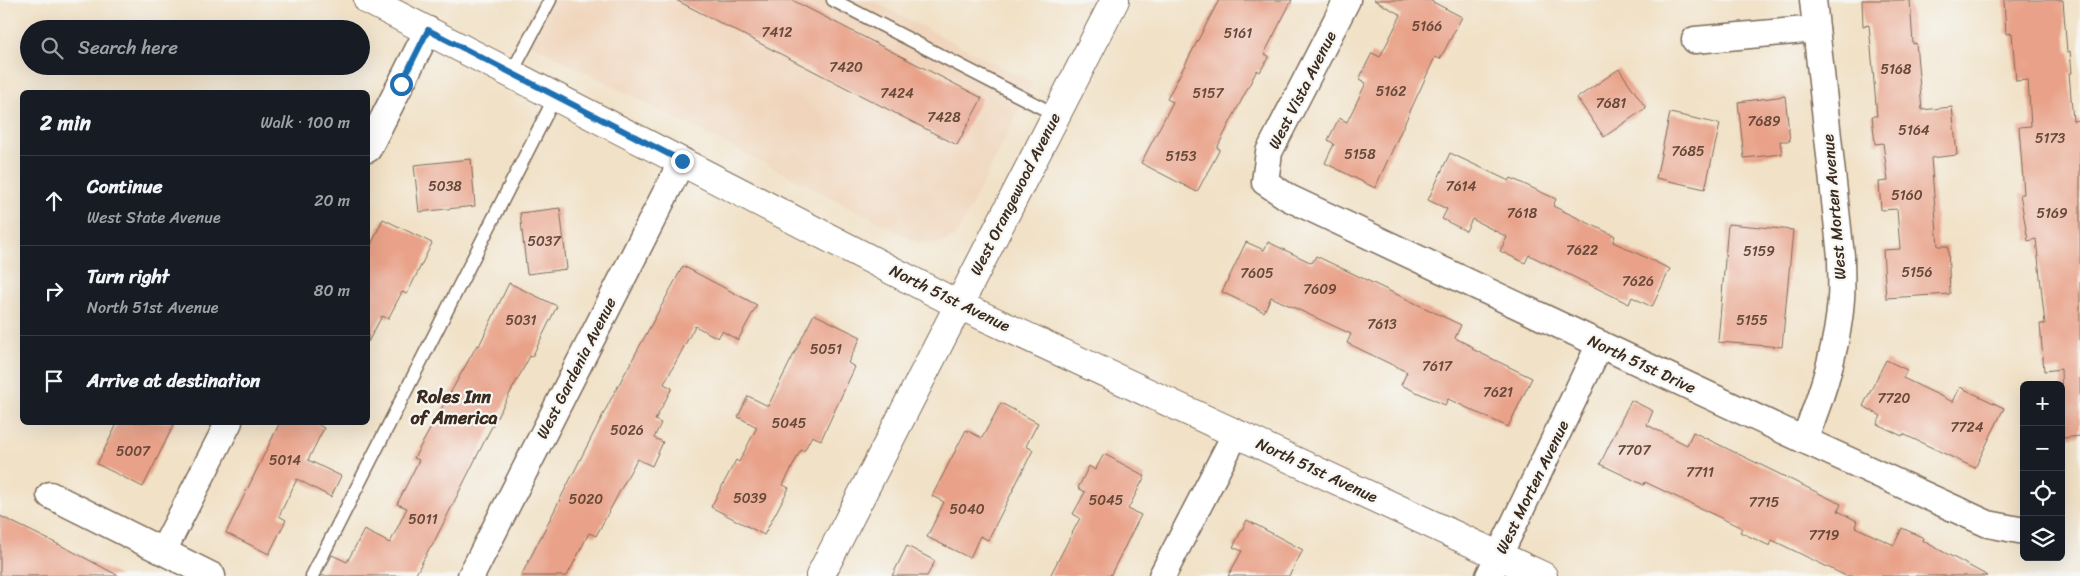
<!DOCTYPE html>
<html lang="en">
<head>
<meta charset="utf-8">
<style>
	:root { --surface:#171b24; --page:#242831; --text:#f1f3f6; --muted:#9ea1a6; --line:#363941 }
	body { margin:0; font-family:Sriracha,sans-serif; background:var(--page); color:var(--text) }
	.controls { position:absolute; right:15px; bottom:15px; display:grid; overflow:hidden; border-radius:8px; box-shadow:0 5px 20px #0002 }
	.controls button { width:45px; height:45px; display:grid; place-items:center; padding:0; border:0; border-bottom:1px solid var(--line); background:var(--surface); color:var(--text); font:25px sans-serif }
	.stop { position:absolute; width:15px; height:15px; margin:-11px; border:4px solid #1f6fb2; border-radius:50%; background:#fff }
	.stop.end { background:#1f6fb2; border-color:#fff; box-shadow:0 1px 5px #0008 }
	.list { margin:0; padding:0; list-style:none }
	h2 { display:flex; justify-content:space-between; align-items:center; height:65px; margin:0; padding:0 20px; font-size:21px }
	h2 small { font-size:16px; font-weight:400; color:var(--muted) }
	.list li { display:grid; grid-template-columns:32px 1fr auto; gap:15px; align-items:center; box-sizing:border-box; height:90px; padding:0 20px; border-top:1px solid var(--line) }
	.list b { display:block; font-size:19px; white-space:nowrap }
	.list p { margin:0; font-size:16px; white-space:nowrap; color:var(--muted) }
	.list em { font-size:16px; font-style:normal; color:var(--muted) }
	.icon { flex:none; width:28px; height:28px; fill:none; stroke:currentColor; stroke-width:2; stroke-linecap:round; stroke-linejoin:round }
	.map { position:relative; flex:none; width:2080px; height:576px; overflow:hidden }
	.search { position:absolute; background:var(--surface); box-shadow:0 5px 20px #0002; left:20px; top:20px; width:350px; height:55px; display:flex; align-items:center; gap:12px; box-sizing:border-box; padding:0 18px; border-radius:28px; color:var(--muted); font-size:19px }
	.panel { position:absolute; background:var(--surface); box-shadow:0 5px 20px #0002; left:20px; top:90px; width:350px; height:335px; border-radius:8px }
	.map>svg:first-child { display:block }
</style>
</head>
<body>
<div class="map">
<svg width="2080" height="576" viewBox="0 0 2080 576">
	<rect width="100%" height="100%" fill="#f6f6f2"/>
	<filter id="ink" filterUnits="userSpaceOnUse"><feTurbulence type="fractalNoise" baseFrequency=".02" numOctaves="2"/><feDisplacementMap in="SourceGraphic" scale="10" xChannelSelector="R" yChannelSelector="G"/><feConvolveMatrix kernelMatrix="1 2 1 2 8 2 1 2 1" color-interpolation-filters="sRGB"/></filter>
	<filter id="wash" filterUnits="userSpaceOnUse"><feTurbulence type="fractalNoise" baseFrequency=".0096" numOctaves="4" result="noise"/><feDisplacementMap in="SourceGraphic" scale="20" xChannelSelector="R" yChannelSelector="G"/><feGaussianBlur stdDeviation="1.12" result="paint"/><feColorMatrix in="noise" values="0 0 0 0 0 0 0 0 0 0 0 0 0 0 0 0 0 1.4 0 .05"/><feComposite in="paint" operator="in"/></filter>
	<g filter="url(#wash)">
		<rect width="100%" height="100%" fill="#f1e1c6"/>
		<path fill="#f0d5bc" d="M 536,0 L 870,0 L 1033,83 L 961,227 L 953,237 L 944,242 L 936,244 L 920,243 L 517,37 Z"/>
		<g id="blocks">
			<g fill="#e9a289">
				<path d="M 676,0 L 792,0 L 982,98 L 957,145 Z"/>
				<path d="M 1219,0 L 1292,0 L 1264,54 L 1269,56 L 1260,72 L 1257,70 L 1217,148 L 1220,149 L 1197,192 L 1141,163 L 1173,102 L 1167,99 Z"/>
				<path d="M 1374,0 L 1429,0 L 1462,17 L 1440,59 L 1435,57 L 1375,188 L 1325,163 L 1334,144 L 1328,140 L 1339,118 L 1347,122 L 1366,83 L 1359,79 L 1372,53 L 1380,57 L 1401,15 Z"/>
				<path d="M 1862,0 L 1910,0 L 1913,44 L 1916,43 L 1922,110 L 1952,107 L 1957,155 L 1931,158 L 1938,246 L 1948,246 L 1950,294 L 1886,298 L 1883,250 L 1900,249 L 1897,209 L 1881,210 L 1879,182 L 1888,181 L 1883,143 L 1875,144 L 1872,116 L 1877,116 L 1869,25 L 1863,26 Z"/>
				<path d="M 2004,0 L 2063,0 L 2067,52 L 2070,51 L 2072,73 L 2069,73 L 2073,121 L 2080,120 L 2080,436 L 2063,438 L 2061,369 L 2044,371 L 2040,324 L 2045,324 L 2036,239 L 2028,241 L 2020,194 L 2024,194 L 2019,127 L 2031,126 L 2028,80 L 2016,81 L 2012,33 L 2006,34 Z"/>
				<path d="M 1619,69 L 1646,108 L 1604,137 L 1577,98 Z"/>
				<path d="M 1785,96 L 1790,141 L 1780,141 L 1782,154 L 1744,158 L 1738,102 Z"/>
				<path d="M 1670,113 L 1720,124 L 1705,189 L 1656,178 Z"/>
				<path d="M 1450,153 L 1509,181 L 1511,178 L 1556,199 L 1553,206 L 1615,236 L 1613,242 L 1670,269 L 1652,307 L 1632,297 L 1629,304 L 1529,255 L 1525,263 L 1500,251 L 1507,237 L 1472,219 L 1466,231 L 1442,219 L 1447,209 L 1428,200 Z"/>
				<path d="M 471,159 L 475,206 L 419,212 L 414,165 Z"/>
				<path d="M 560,208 L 567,269 L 527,274 L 520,213 Z"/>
				<path d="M 383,219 L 432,243 L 407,294 L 402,292 L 388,319 L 382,316 L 368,342 L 368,251 Z"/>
				<path d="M 1728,224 L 1793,230 L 1782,347 L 1718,342 Z"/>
				<path d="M 1246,242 L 1264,250 L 1268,242 L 1312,263 L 1316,256 L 1461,325 L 1455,338 L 1473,347 L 1472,349 L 1532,378 L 1508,427 L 1448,399 L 1445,405 L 1401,385 L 1407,372 L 1347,343 L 1351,334 L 1271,297 L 1264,312 L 1222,292 Z"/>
				<path d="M 683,266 L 757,305 L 738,340 L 722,331 L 718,338 L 695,326 L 664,384 L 672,388 L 655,420 L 661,423 L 654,438 L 663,442 L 652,466 L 637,459 L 596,536 L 589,533 L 567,576 L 521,576 L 611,399 Z"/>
				<path d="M 509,283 L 557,306 L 532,357 L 530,356 L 488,434 L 431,548 L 430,547 L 415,576 L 321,576 L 332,555 L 347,562 L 364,530 L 390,543 L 407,508 L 397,504 L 419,460 L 414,458 L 477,345 L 479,346 Z"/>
				<path d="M 814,314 L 861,337 L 848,363 L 855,367 L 821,440 L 812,436 L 804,451 L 801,450 L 783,485 L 789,488 L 764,535 L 711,507 L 736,460 L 739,462 L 757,427 L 738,417 L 748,396 L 768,406 Z"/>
				<path d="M 1886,360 L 1907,370 L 1903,378 L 1953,402 L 1960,387 L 2004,408 L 1975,468 L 1903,434 L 1902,436 L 1877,424 L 1881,416 L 1863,406 Z"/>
				<path d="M 1631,400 L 1653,411 L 1647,425 L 1687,445 L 1693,432 L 1841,504 L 1838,511 L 1857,521 L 1855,527 L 1894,545 L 1902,528 L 1924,538 L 1923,541 L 1988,576 L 1846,576 L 1772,540 L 1770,546 L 1740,532 L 1742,528 L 1645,482 L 1644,485 L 1600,464 Z"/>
				<path d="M 1001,403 L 1038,423 L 1026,446 L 1033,450 L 988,540 L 980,536 L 970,558 L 927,537 L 944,502 L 932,496 L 966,430 L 982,438 Z"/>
				<path d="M 118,422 L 175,422 L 143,487 L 97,464 Z"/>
				<path d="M 280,422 L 314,422 L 324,428 L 308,460 L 341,476 L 331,497 L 297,479 L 279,516 L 286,520 L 269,554 L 226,533 Z"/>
				<path d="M 1104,454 L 1145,476 L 1128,509 L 1141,515 L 1110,576 L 1050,576 L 1080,518 L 1073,514 L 1085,492 L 1078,488 L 1089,466 L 1095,470 Z"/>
				<path d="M 0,516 L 70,550 L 119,576 L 0,576 Z"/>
				<path d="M 1247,520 L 1303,550 L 1289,576 L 1228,576 L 1242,551 L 1233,547 Z"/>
				<path d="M 907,546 L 935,561 L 927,576 L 892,576 Z"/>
			</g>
		</g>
	</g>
	<g filter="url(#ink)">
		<use href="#blocks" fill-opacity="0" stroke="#7b6a59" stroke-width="1"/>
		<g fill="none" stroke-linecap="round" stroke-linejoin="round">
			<g stroke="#7b6a59" stroke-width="15">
				<g id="service">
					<path d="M 833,0 L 1056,115"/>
					<path d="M 511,74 L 550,0"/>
					<path d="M 312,576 L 555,97"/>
				</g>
			</g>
			<g stroke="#7b6a59" stroke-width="29">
				<g id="minor">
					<path d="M 1347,0 L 1269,152 L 1265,182 L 1289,198 L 1804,440 L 1988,524 L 2024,531"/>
					<path d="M 1695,40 L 1816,29"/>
					<path d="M 368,149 L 428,30"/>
					<path d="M 1804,440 C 1822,396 1838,347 1841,299 C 1842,285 1841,270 1841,256 L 1813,0"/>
					<path d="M 50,495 L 212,576"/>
					<path d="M 163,551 L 229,422"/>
					<path d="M 471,576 L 682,161"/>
					<path d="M 1162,576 L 1236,433"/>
					<path d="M 1489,576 L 1600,344"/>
				</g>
			</g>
			<g stroke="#7b6a59" stroke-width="30">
				<path id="tertiary" d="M 820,576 L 1115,0"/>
			</g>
			<g stroke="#7b6a59" stroke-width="30">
				<path id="primary" d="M 368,0 L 959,305 L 1543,576"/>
			</g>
			<use href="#service" stroke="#fff" stroke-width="12"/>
			<use href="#minor" stroke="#fff" stroke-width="26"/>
			<use href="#tertiary" stroke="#fff" stroke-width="28"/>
			<use href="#primary" stroke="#fff" stroke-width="28"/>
		</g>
	</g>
	<g fill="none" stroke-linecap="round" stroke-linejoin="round" filter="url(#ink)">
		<path stroke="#1f6fb2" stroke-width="6" d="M 401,84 L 428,30 L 682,161"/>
	</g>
	<g text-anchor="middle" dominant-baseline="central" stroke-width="4.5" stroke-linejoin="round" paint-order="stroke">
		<g font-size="14" fill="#664839">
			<text x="1427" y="26">5166</text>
			<text x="777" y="32">7412</text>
			<text x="1238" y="33">5161</text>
			<text x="846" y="67">7420</text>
			<text x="1896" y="69">5168</text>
			<text x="1391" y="91">5162</text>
			<text x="897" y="93">7424</text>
			<text x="1208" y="93">5157</text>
			<text x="1611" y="103">7681</text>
			<text x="944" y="117">7428</text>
			<text x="1764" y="121">7689</text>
			<text x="1914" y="130">5164</text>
			<text x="2050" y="138">5173</text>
			<text x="1688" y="151">7685</text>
			<text x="1360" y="154">5158</text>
			<text x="1181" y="156">5153</text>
			<text x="445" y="186">5038</text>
			<text x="1461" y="186">7614</text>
			<text x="1907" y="195">5160</text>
			<text x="1522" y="213">7618</text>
			<text x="2052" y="213">5169</text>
			<text x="544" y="241">5037</text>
			<text x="1582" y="250">7622</text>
			<text x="1759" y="251">5159</text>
			<text x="1917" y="272">5156</text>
			<text x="1257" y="273">7605</text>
			<text x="1638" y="281">7626</text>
			<text x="1320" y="289">7609</text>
			<text x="521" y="320">5031</text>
			<text x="1752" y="320">5155</text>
			<text x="1382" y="324">7613</text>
			<text x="826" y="349">5051</text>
			<text x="1437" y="366">7617</text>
			<text x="1498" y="392">7621</text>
			<text x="1894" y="398">7720</text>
			<text x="789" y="423">5045</text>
			<text x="1967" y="427">7724</text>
			<text x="627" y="430">5026</text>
			<text x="1634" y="450">7707</text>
			<text x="133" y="451">5007</text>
			<text x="285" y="460">5014</text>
			<text x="1700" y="472">7711</text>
			<text x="750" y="498">5039</text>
			<text x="586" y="499">5020</text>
			<text x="1106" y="500">5045</text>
			<text x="1764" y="502">7715</text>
			<text x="967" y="509">5040</text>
			<text x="423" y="519">5011</text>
			<text x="1824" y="535">7719</text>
		</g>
		<g font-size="16" fill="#3b2a1e" stroke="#f6f6f2">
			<text transform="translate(1302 90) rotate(-63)">West Vista Avenue</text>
			<text transform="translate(1015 194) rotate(-63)">West Orangewood Avenue</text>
			<text transform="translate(1834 207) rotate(-95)">West Morten Avenue</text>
			<text transform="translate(950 298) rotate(26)">North 51st Avenue</text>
			<text transform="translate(1642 364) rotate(25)">North 51st Drive</text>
			<text transform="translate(576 368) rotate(-63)">West Gardenia Avenue</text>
			<text transform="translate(1317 470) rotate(25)">North 51st Avenue</text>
			<text transform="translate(1532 487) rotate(-64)">West Morten Avenue</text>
		</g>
		<g font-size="18" font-weight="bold" fill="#3b2a1e" stroke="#f6f6f2">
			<text x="454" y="397">Roles Inn<tspan x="454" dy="21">of America</tspan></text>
		</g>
	</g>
</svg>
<div class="controls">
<button>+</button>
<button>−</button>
<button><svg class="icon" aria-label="locate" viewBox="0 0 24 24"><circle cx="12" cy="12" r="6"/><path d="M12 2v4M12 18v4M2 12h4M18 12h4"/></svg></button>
<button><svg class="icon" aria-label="layers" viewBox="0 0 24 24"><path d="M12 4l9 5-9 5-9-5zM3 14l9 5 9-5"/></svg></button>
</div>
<div class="stop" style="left:401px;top:84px"></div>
<div class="stop end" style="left:682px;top:161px"></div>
<div class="search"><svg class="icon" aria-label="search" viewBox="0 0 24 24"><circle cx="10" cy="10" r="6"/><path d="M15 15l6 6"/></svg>Search here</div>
<section class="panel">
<h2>2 min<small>Walk · 100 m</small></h2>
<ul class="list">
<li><svg class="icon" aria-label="ahead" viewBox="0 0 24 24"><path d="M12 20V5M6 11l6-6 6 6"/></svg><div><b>Continue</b><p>West State Avenue</p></div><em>20 m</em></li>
<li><svg class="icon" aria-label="right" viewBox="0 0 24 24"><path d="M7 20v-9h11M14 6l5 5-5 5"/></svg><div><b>Turn right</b><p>North 51st Avenue</p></div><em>80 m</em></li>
<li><svg class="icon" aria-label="arrive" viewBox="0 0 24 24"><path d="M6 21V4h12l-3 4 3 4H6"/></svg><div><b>Arrive at destination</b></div></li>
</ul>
</section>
</div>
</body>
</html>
